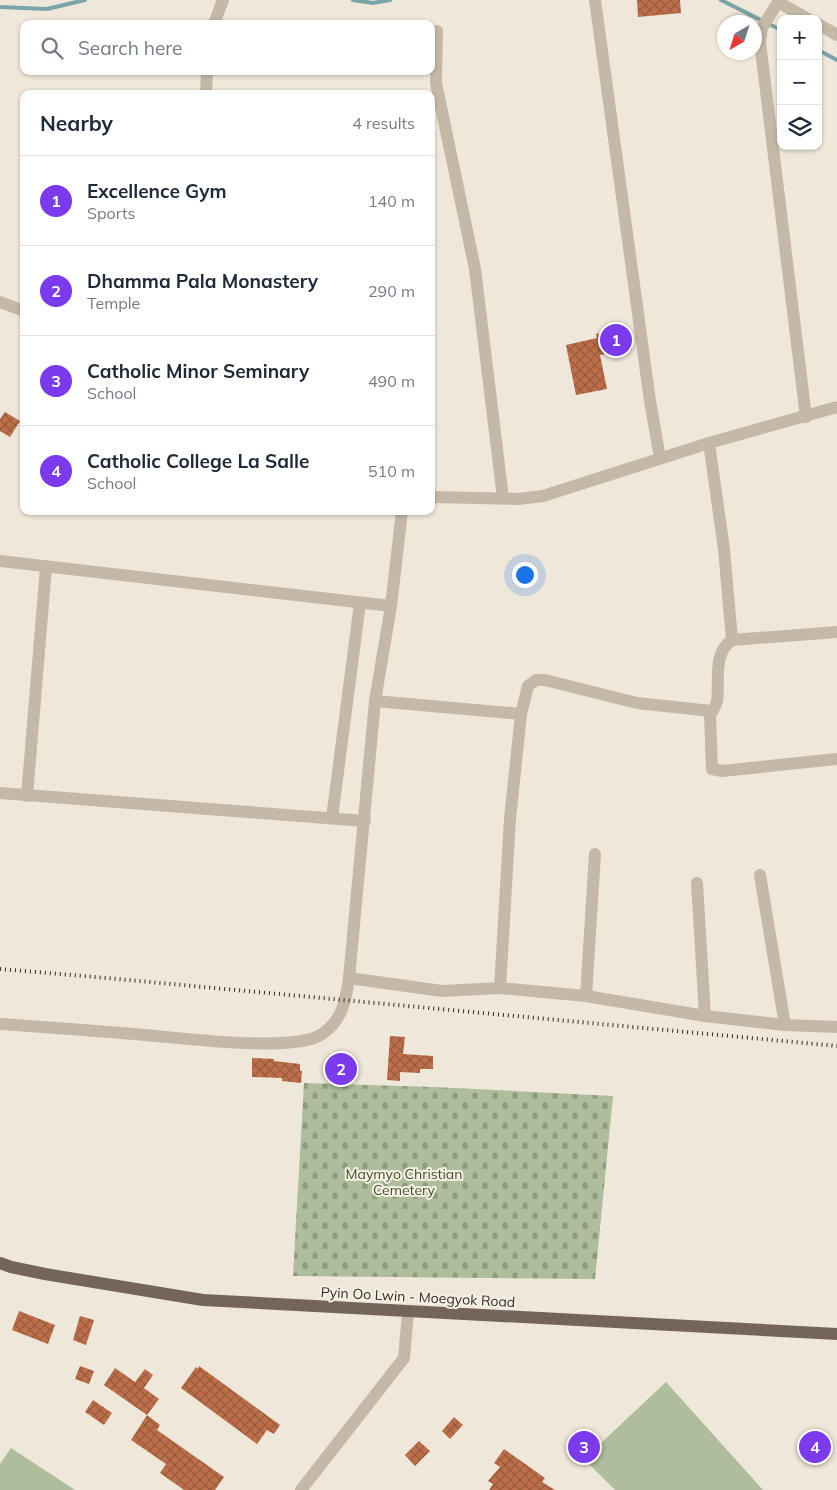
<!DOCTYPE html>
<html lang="en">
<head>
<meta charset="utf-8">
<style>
	:root { --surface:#fff; --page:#f2f2f3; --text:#1f2937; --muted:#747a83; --line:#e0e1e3; --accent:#7c3aed }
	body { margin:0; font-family:Mulish,sans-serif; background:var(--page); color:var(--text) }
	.controls { position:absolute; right:15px; top:15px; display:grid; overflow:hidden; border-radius:10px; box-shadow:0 1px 4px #0004 }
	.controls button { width:45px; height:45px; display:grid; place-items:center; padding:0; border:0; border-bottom:1px solid var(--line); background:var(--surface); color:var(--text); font:25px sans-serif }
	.compass { position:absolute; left:717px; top:15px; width:45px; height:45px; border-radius:50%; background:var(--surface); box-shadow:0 1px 4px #0004; rotate:219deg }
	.you { position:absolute; left:524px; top:574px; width:18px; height:18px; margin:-12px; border:4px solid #fff; border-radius:50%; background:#1a73e8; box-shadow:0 0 0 8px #1a73e833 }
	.badge { display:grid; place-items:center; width:32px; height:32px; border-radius:50%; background:var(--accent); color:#fff; font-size:16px; font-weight:700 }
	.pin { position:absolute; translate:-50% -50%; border:2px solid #fff; box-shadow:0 1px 5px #0006 }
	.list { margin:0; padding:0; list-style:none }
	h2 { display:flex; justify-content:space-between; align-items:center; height:65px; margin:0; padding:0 20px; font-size:21px }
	h2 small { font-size:16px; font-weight:400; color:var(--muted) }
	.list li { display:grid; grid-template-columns:32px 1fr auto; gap:15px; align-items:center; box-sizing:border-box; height:90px; padding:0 20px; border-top:1px solid var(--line) }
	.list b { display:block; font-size:19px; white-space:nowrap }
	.list p { margin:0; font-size:16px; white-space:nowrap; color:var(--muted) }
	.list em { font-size:16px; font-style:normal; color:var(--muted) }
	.icon { flex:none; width:28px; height:28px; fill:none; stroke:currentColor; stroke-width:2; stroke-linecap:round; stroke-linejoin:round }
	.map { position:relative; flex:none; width:837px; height:1490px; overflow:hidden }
	.search { position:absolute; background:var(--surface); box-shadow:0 1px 4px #0004; left:20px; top:20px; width:415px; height:55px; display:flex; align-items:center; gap:12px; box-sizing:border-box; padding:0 18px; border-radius:10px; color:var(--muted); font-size:19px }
	.panel { position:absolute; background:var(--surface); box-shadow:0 1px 4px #0004; left:20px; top:90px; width:415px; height:425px; border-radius:10px }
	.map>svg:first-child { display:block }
</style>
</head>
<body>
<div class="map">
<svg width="837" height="1490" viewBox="0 0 837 1490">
	<defs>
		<pattern id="cemetery-stones" width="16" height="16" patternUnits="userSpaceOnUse" patternTransform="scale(1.25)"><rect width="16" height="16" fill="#aebd9b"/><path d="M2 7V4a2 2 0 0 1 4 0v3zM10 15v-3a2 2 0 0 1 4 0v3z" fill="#8e9a7e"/></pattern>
		<pattern id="building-cross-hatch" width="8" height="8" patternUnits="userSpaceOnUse" patternTransform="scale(1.25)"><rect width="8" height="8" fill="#bd6f4a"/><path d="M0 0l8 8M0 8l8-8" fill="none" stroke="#9a5b3e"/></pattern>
	</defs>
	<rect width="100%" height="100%" fill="#efe7d9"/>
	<path fill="url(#cemetery-stones)" d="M 304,1083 L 434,1087 L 613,1096 L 595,1279 L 293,1276 Z"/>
	<g fill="#aebd9b">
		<path d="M 666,1382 L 763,1490 L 615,1490 L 584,1459 Z"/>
		<path d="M 11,1448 L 75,1490 L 0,1490 L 0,1464 Z"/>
	</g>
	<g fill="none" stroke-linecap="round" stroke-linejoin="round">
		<g stroke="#7aa4aa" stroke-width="4">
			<path d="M 353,0 L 373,3 L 390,0"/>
			<path d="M 721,0 L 781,30"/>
			<path d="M 0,7 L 47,9 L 85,0"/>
			<path d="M 818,50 L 837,60"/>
		</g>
	</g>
	<g fill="url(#building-cross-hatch)">
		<path d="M 637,0 L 680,0 L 681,13 L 638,17 Z"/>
		<path d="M 628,328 L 632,350 L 600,355 L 607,389 L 576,395 L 566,345 L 597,338 L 596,334 Z"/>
		<path d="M 5,412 L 20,421 L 10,437 L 0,431 L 0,419 Z"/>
		<path d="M 390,1036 L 405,1037 L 403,1054 L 433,1056 L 433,1069 L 420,1069 L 420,1073 L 400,1072 L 400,1081 L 387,1080 Z"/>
		<path d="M 252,1058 L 274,1059 L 274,1061 L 300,1064 L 300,1071 L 302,1071 L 301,1083 L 282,1081 L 282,1078 L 252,1077 Z"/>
		<path d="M 19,1311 L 55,1325 L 48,1344 L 12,1330 Z"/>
		<path d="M 80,1316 L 94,1320 L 86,1345 L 73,1340 Z"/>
		<path d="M 80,1366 L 94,1371 L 89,1384 L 75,1379 Z"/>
		<path d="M 199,1366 L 280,1425 L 274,1434 L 267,1430 L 257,1444 L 181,1388 L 196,1367 L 198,1369 Z"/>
		<path d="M 115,1368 L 135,1382 L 145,1369 L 153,1375 L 144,1388 L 159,1399 L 147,1415 L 104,1385 Z"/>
		<path d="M 93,1400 L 112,1413 L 104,1425 L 85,1412 Z"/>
		<path d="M 147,1415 L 160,1425 L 157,1430 L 224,1477 L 215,1490 L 184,1490 L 160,1473 L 166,1464 L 131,1440 Z"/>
		<path d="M 454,1417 L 463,1425 L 450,1439 L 442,1431 Z"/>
		<path d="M 419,1441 L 430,1451 L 415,1466 L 405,1455 Z"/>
		<path d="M 504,1449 L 545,1478 L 542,1482 L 555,1490 L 489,1490 L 493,1484 L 488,1481 L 500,1467 L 494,1463 Z"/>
	</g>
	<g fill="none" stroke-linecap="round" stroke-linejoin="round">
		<g stroke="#c6b8a6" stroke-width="12">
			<path d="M 595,0 L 650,401 L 660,458"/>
			<path d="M 214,24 L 223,0"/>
			<path d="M 818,24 L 837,35"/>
			<path d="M 437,31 L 436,83 L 475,269 L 503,498"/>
			<path d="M 206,94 L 207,71"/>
			<path d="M 0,302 L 24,311"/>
			<path d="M 806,417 L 760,42 L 762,28 L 778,2 L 808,19"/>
			<path d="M 709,443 L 724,549 L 732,640 C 712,654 720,681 717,701 C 716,707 712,710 710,716 L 712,769 L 722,771 L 837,759"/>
			<path d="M 431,497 L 518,499 L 543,496 L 709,443 L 837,407"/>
			<path d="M 0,561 L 391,606"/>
			<path d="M 732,640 L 837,632"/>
			<path d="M 375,701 L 521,714"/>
			<path d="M 0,793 L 365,821"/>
			<path d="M 27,796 L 46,567"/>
			<path d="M 332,818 L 360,603"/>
			<path d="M 760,875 L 785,1025"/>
			<path d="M 697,883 L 705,1016"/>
			<path d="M 349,978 L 442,991 L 500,988 L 586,996 L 705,1016 L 785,1025 L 837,1027"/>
			<path d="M 500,988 L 510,819 L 521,714 L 528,686 L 536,680 L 545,680 L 637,703 L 711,711"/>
			<path d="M 586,996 L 595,854"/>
			<path d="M 0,1024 C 48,1027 96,1031 145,1035 C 181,1038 295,1053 322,1034 C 342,1021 346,1000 349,978 L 375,701 L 391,606 L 402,511"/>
			<path d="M 301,1490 L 404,1358 L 408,1312"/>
		</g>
		<path stroke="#746459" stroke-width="12" d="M 0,1263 L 11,1267 L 45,1274 L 203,1300 L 837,1334"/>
		<path stroke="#332b27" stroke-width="4" stroke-dasharray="1 4" stroke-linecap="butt" d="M 0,969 L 107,978 L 837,1046"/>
	</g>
	<g text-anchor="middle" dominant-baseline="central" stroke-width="4" stroke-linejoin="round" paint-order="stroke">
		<g font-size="14" fill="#3f4f2c" stroke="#f7f0e5">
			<text x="404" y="1174">Maymyo Christian<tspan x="404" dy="16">Cemetery</tspan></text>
		</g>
		<g font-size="14" fill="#332b27" stroke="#f7f0e5">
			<text transform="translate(418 1297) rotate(3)">Pyin Oo Lwin - Moegyok Road</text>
		</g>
	</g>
</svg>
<div class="controls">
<button>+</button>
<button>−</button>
<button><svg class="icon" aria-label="layers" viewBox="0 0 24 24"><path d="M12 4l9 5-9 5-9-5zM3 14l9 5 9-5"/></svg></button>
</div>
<svg class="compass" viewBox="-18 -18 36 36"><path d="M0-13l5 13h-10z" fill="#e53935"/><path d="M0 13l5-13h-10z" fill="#747a83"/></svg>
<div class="you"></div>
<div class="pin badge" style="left:616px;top:340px">1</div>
<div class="pin badge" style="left:341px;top:1069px">2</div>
<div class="pin badge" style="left:584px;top:1447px">3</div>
<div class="pin badge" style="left:815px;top:1447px">4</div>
<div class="search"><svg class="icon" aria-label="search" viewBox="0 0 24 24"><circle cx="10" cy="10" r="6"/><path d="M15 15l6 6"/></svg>Search here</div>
<section class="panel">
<h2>Nearby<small>4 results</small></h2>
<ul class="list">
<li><span class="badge">1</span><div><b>Excellence Gym</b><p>Sports</p></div><em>140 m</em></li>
<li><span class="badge">2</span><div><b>Dhamma Pala Monastery</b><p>Temple</p></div><em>290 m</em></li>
<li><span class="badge">3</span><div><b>Catholic Minor Seminary</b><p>School</p></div><em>490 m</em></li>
<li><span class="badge">4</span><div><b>Catholic College La Salle</b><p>School</p></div><em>510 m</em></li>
</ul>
</section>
</div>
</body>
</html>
